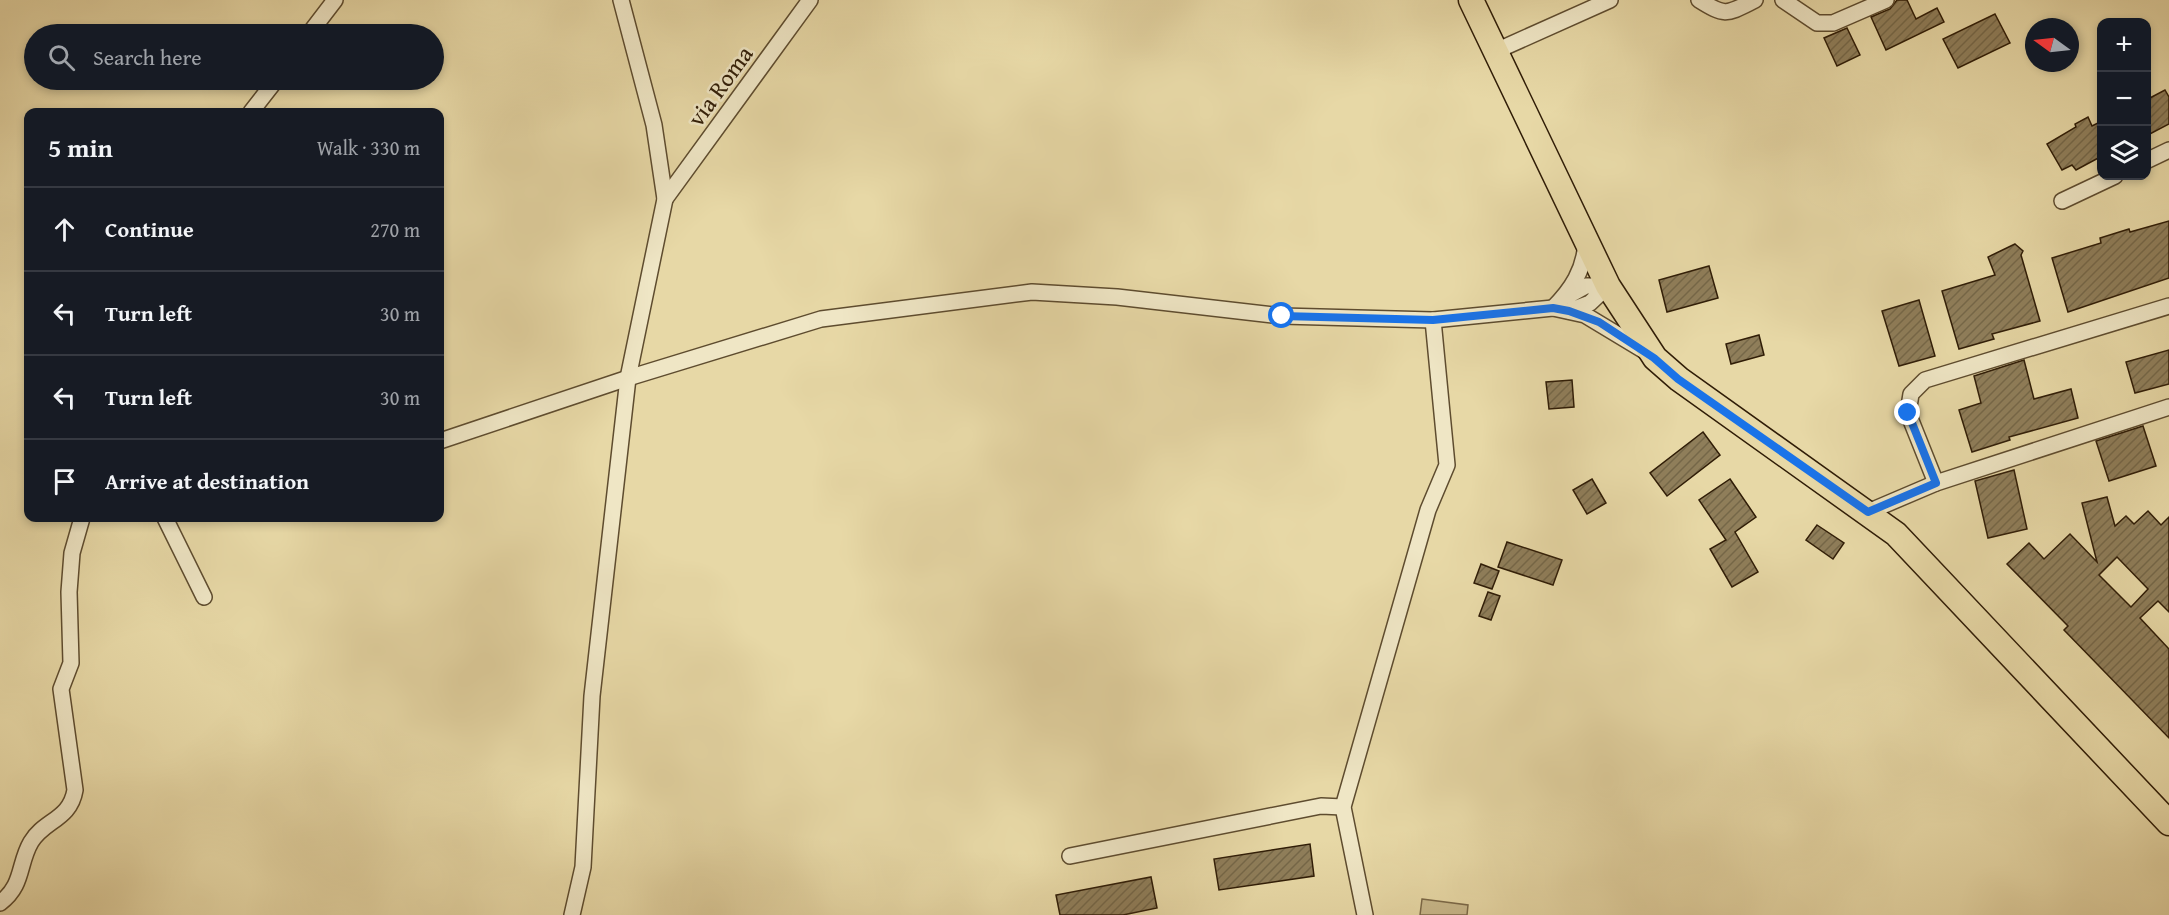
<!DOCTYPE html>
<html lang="en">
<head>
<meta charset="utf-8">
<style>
	:root { --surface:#171b24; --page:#242831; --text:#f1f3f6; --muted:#9ea1a6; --line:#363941 }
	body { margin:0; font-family:"Gentium Book Plus",serif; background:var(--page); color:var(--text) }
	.controls { position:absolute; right:18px; top:18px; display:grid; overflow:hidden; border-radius:12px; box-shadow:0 3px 9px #0003 }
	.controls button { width:54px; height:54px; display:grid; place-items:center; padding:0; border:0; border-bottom:2px solid var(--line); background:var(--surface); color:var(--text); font:30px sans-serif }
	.compass { position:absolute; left:2025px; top:18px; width:54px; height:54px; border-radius:50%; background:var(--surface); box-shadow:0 3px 9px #0003; rotate:285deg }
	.stop { position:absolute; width:18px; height:18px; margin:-14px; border:4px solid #1a73e8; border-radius:50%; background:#fff }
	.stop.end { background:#1a73e8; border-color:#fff; box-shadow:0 2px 6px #0008 }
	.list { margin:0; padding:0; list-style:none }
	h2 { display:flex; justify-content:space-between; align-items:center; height:78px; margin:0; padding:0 24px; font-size:26px }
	h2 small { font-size:20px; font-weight:400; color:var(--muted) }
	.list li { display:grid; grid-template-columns:39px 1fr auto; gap:18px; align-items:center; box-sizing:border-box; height:84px; padding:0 24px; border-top:2px solid var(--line) }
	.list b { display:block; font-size:22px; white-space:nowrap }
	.list em { font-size:20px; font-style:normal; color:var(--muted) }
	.icon { flex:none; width:33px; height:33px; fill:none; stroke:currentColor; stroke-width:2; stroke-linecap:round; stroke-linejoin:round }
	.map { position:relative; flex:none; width:2169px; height:915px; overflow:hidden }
	.search { position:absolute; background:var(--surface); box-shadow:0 3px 9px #0003; left:24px; top:24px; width:420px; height:66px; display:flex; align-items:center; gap:15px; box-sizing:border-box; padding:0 21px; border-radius:33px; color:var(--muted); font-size:22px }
	.panel { position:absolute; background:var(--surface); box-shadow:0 3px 9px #0003; left:24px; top:108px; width:420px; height:414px; border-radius:12px }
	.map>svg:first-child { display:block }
</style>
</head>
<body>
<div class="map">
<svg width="2169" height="915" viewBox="0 0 2169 915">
	<defs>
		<pattern id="building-hatch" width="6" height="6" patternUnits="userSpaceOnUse" patternTransform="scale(1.5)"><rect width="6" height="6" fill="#8f7e5a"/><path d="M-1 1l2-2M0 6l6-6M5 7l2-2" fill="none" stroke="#756748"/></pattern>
	</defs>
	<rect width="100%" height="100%" fill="#e7d8a6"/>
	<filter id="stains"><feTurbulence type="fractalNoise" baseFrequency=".00333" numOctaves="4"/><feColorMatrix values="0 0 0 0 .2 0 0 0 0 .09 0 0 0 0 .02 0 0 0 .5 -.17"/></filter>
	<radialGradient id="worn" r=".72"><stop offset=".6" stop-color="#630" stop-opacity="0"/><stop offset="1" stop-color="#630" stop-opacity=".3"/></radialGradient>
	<path fill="#c8b88b" stroke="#7c6a49" stroke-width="1.5" d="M 1422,899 L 1468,905 L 1467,915 L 1420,915 Z"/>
	<g fill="url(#building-hatch)" stroke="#301d07" stroke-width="1.5" fill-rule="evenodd">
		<path d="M 1897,0 L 1907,0 L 1916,19 L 1937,8 L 1944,22 L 1886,50 L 1871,17 L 1890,9 Z"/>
		<path d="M 1995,14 L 2010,43 L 1958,68 L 1943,39 Z"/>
		<path d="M 1847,28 L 1860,55 L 1837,66 L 1824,38 Z"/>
		<path d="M 2165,90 L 2169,97 L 2169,124 L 2146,136 L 2146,100 Z"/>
		<path d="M 2088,117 L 2092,126 L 2102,121 L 2102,156 L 2076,170 L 2072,165 L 2062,170 L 2047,144 L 2076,127 L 2075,124 Z"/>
		<path d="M 2169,221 L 2169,278 L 2068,312 L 2052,258 L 2101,243 L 2100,238 L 2129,229 L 2130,232 Z"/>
		<path d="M 2015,244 L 2023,251 L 2021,255 L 2040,321 L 1992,334 L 1994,339 L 1959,349 L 1942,291 L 1995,275 L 1988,257 Z"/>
		<path d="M 1709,266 L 1718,298 L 1667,312 L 1659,280 Z"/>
		<path d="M 1919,300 L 1935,356 L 1899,366 L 1882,311 Z"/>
		<path d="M 1759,335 L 1764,355 L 1731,364 L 1726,344 Z"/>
		<path d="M 2169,350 L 2169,384 L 2135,393 L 2126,362 Z"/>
		<path d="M 2024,360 L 2034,399 L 2071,389 L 2078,418 L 2009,437 L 2010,440 L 1972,452 L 1959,410 L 1981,403 L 1974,376 Z"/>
		<path d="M 1572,380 L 1574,407 L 1549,409 L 1546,382 Z"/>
		<path d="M 2143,426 L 2156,466 L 2109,481 L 2096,441 Z"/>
		<path d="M 1703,432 L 1720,455 L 1667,496 L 1650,473 Z"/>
		<path d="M 2014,470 L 2027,529 L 1988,538 L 1975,481 Z"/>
		<path d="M 1592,479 L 1606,503 L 1587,514 L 1573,490 Z"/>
		<path d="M 1730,479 L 1756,517 L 1735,532 L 1758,572 L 1732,587 L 1710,549 L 1726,540 L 1699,500 Z"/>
		<path d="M 2107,497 L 2115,526 L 2126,516 L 2134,524 L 2148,511 L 2161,525 L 2169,517 L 2169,612 L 2158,601 L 2140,618 L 2169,649 L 2169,738 L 2064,630 L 2068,626 L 2007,564 L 2029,543 L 2044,559 L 2070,534 L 2097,562 L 2082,503 ZM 2117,557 L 2148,589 L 2131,607 L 2099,575 Z"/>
		<path d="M 1817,525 L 1844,543 L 1833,559 L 1806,540 Z"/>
		<path d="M 1507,542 L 1562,560 L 1553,585 L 1498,567 Z"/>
		<path d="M 1481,564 L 1499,571 L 1492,589 L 1474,583 Z"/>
		<path d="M 1488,592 L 1500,596 L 1491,620 L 1479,616 Z"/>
		<path d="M 1310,844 L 1314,876 L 1219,890 L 1214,859 Z"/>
		<path d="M 1151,877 L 1157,908 L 1123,915 L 1060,915 L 1056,895 Z"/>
	</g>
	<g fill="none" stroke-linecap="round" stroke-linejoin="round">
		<g stroke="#5e4c2f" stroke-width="18">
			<g id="minor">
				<path d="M 1699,0 C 1726,17 1727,14 1755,0"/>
				<path d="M 1783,0 L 1817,23 L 1833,23 L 1886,0"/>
				<path d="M 309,34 L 335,0"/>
				<path d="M 1496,51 L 1610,0"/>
				<path d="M 251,112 L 276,80"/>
				<path d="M 2146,161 L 2169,150"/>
				<path d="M 665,199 L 810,0"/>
				<path d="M 2062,201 L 2115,176"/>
				<path d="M 1586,243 C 1584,270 1572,289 1553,308 L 1585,315 L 1648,353"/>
				<path d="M 1568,296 L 1586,286 L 1608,286 L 1590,303 L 1569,311"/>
				<path d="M 440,441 L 628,378 L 821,319 L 1032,292 L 1117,297 L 1282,316 L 1433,320 L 1553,308"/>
				<path d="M 1936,483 L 1908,413 L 1911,394 L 1925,380 L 2169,306"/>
				<path d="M 1868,512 L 1936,483 L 2169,407"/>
				<path d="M 165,518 L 204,597"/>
				<path d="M 1070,856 L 1321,806 L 1343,807"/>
				<path d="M 0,903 C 24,885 18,864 31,842 C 44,820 70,820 75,790 L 61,689 L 71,663 L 69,592 L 72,553 L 82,518"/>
				<path d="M 572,915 L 583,867 L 592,696 L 628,378 L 665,199 L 654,125 L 621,0"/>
				<path d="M 1365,915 L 1343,807 L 1428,510 L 1447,465 L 1433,320"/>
			</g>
		</g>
		<g stroke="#301d07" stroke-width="27">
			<path id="primary" d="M 1471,0 L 1608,286 L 1655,358 L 1679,379 L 1896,534 L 2169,823"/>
		</g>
		<use href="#minor" stroke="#efe6c5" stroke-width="15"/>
		<use href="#primary" stroke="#e7d8a6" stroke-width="24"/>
	</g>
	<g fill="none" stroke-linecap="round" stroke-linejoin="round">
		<path stroke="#1a73e8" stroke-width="8" d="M 1282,316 L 1433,320 L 1553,308 L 1569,311 L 1599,322 L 1654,358 L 1678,379 L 1868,512 L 1936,483 L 1908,413"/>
	</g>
	<g text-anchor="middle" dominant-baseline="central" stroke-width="5" stroke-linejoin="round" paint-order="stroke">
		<g font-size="24" fill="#301d07" stroke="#efe6c5">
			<text transform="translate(720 86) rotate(-54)">via Roma</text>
		</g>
	</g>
	<rect width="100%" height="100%" filter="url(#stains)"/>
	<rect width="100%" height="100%" fill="url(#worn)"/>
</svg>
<div class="controls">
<button>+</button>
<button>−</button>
<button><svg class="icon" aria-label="layers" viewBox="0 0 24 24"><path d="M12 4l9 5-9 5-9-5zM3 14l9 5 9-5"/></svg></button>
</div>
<svg class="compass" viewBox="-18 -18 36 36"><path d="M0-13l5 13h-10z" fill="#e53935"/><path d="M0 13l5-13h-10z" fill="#9ea1a6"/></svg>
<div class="stop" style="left:1282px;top:316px"></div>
<div class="stop end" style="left:1908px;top:413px"></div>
<div class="search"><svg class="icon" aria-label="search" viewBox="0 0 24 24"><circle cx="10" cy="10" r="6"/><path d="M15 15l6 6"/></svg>Search here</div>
<section class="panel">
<h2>5 min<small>Walk · 330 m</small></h2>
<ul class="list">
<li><svg class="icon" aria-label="ahead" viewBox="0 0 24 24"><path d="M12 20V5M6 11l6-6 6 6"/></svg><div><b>Continue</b></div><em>270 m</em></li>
<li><svg class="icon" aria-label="left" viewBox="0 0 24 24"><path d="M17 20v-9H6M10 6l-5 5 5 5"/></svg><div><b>Turn left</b></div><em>30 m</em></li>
<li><svg class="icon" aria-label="left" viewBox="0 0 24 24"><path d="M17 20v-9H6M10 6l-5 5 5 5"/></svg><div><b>Turn left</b></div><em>30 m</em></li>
<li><svg class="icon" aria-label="arrive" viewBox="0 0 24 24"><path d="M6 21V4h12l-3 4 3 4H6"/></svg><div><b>Arrive at destination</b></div></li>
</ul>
</section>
</div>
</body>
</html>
